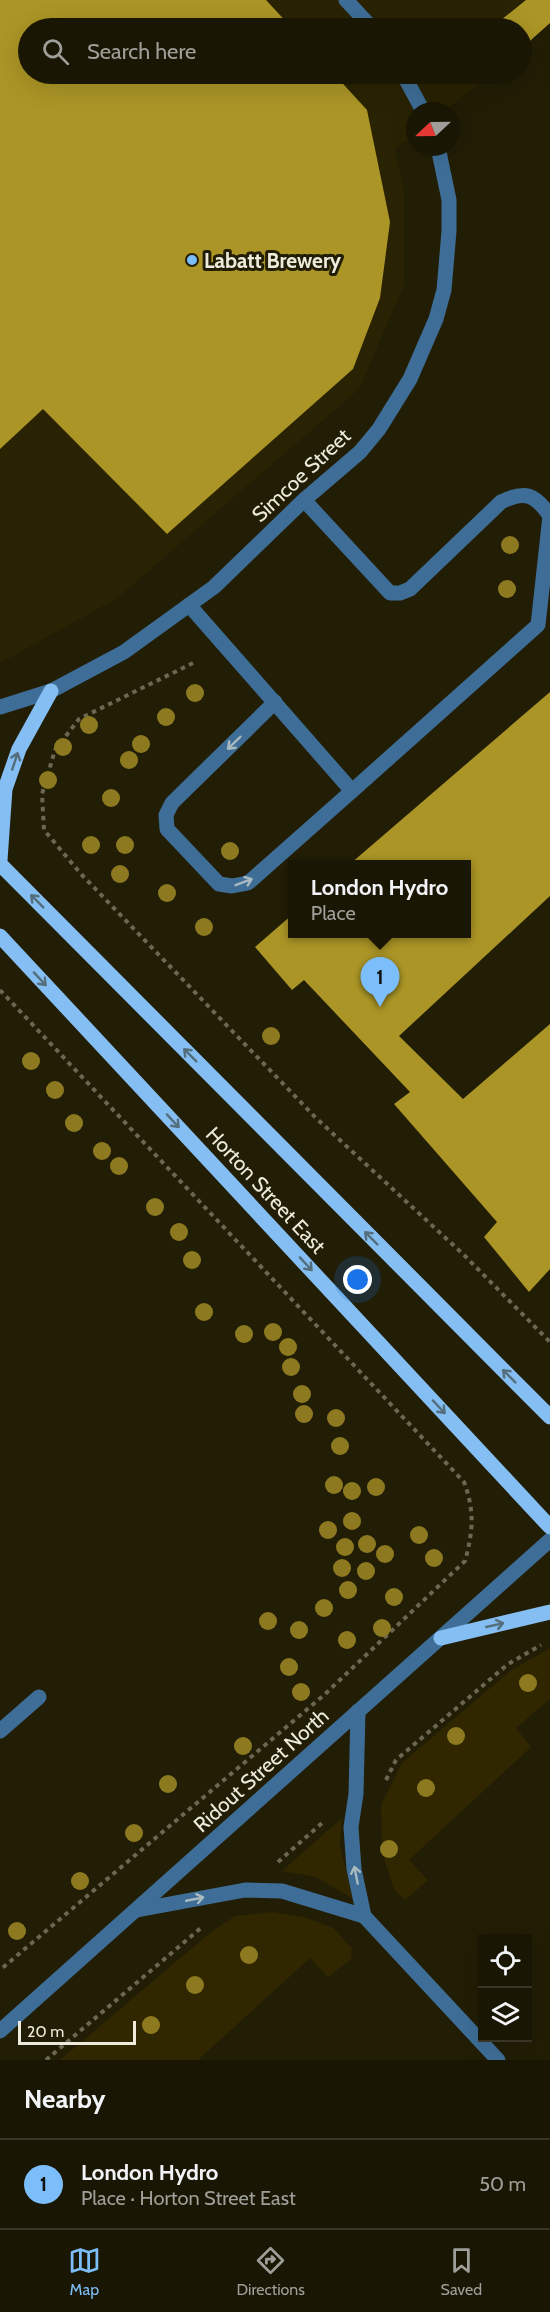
<!DOCTYPE html>
<html lang="en">
<head>
<meta charset="utf-8">
<style>
	:root { --surface:#1a1604; --page:#272313; --text:#f1f3f6; --muted:#9f9f9a; --line:#383526; --accent:#7cbef9 }
	body { margin:0; font-family:Cabin,sans-serif; background:var(--page); color:var(--text) }
	.controls { position:absolute; right:18px; bottom:18px; display:grid; overflow:hidden; border-radius:0px; box-shadow:0 6px 24px #0002 }
	.controls button { width:54px; height:54px; display:grid; place-items:center; padding:0; border:0; border-bottom:2px solid var(--line); background:var(--surface); color:var(--text); font:30px sans-serif }
	.compass { position:absolute; left:406px; top:102px; width:54px; height:54px; border-radius:50%; background:var(--surface); box-shadow:0 6px 24px #0002; rotate:248deg }
	.scale { position:absolute; left:18px; bottom:15px; width:118px; box-sizing:border-box; padding-left:6px; border:3px solid #eeebdc; border-top:0; font-size:16px; line-height:21px; white-space:nowrap; color:#eeebdc; -webkit-text-stroke:4px #221d05; paint-order:stroke }
	.you { position:absolute; left:358px; top:1280px; width:21px; height:21px; margin:-15px; border:4px solid #fff; border-radius:50%; background:#1a73e8; box-shadow:0 0 0 9px #1a73e833 }
	.badge { display:grid; place-items:center; width:39px; height:39px; border-radius:50%; background:var(--accent); color:#111; font-size:20px; font-weight:700 }
	.pin { position:absolute; translate:-50% -50px; filter:drop-shadow(0 2px 3px #0008) }
	.pin::after { content:''; position:absolute; top:32px; width:21px; height:18px; background:inherit; clip-path:polygon(0 0,100% 0,50% 100%) }
	.popup { position:absolute; left:288px; top:860px; width:183px; height:78px; box-sizing:border-box; display:grid; place-content:center; border-radius:0px; background:var(--surface); filter:drop-shadow(0 2px 4px #0005); font-size:20px; white-space:nowrap; color:var(--muted) }
	.popup b { font-size:22px; color:var(--text) }
	.popup::after { content:''; position:absolute; left:50%; top:100%; margin-left:-12px; border:12px solid transparent; border-top-color:var(--surface) }
	.list { margin:0; padding:0; list-style:none }
	h2 { display:flex; justify-content:space-between; align-items:center; height:78px; margin:0; padding:0 24px; font-size:26px }
	h2 small { font-size:20px; font-weight:400; color:var(--muted) }
	.list li { display:grid; grid-template-columns:39px 1fr auto; gap:18px; align-items:center; box-sizing:border-box; height:90px; padding:0 24px; border-top:2px solid var(--line) }
	.list b { display:block; font-size:22px; white-space:nowrap }
	.list p { margin:0; font-size:20px; white-space:nowrap; color:var(--muted) }
	.list em { font-size:20px; font-style:normal; color:var(--muted) }
	.icon { flex:none; width:33px; height:33px; fill:none; stroke:currentColor; stroke-width:2; stroke-linecap:round; stroke-linejoin:round }
	.map { position:relative; flex:none; width:550px; height:2060px; overflow:hidden }
	.search { position:absolute; background:var(--surface); box-shadow:0 6px 24px #0002; left:18px; right:18px; top:18px; height:66px; display:flex; align-items:center; gap:15px; box-sizing:border-box; padding:0 21px; border-radius:33px; color:var(--muted); font-size:22px }
	.sheet { height:168px; background:var(--surface) }
	nav { display:flex; justify-content:space-around; align-items:center; box-sizing:border-box; height:84px; border-top:2px solid var(--line); background:var(--surface); font-size:16px; color:var(--muted) }
	nav a { display:grid; justify-items:center; gap:3px }
	nav .on { color:var(--accent) }
	.map>svg:first-child { display:block }
</style>
</head>
<body>
<div class="map">
<svg width="550" height="2060" viewBox="0 0 550 2060">
	<rect width="100%" height="100%" fill="#221d05"/>
	<path fill="#2a2303" d="M 0,0 L 550,0 L 550,23 L 522,48 L 522,28 L 28,28 L 28,74 L 492,74 L 444,111 L 415,111 L 415,134 L 395,149 L 404,191 L 404,285 L 359,389 L 116,599 L 0,663 Z"/>
	<g fill="#302700">
		<path d="M 550,1648 L 550,1699 L 516,1728 L 531,1747 L 409,1860 L 428,1880 L 405,1900 L 394,1889 L 382,1853 L 381,1805 L 402,1763 L 510,1671 Z"/>
		<path d="M 342,1818 L 340,1846 L 353,1899 L 316,1877 L 282,1871 Z"/>
		<path d="M 272,1912 L 304,1917 L 333,1928 L 352,1948 L 351,1959 L 328,1977 L 310,1958 L 198,2060 L 60,2060 L 211,1932 L 235,1916 Z"/>
	</g>
	<g fill="#ab9526">
		<path d="M 0,0 L 266,0 L 292,28 L 28,28 L 28,74 L 334,74 L 367,110 L 390,222 L 380,298 L 353,369 L 167,534 L 43,409 L 0,449 Z"/>
		<path d="M 526,0 L 550,0 L 550,23 L 522,48 L 522,28 L 491,28 Z"/>
		<path d="M 550,692 L 550,896 L 399,1036 L 463,1099 L 550,1024 L 550,1269 L 529,1292 L 484,1237 L 497,1222 L 394,1104 L 410,1092 L 304,980 L 292,990 L 255,947 L 293,914 L 293,933 L 467,933 L 467,864 L 350,864 Z"/>
	</g>
	<g fill="none" stroke-linecap="round" stroke-linejoin="round">
		<g stroke="#6b6752" stroke-width="4" stroke-dasharray="4.5 4.5" stroke-linecap="butt">
			<path d="M 193,663 L 79,719 L 55,750 L 42,794 L 44,830 L 81,874 L 316,1118 L 464,1255 L 550,1342"/>
			<path d="M 0,990 L 464,1482 C 475,1512 473,1531 465,1561 L 324,1695 L 0,1970"/>
			<path d="M 386,1780 L 396,1760 L 508,1664 L 541,1645"/>
			<path d="M 278,1862 L 322,1823"/>
			<path d="M 46,2060 L 202,1927"/>
		</g>
		<g stroke="#3e6e97" stroke-width="15">
			<path d="M 346,0 L 372,28"/>
			<path d="M 403,74 L 423,111"/>
			<path d="M 189,605 L 352,791 L 538,625 L 550,516 C 535,494 525,490 501,502 L 410,589 L 400,593 L 390,593 L 304,500"/>
			<path d="M 275,702 L 172,803 L 166,815 L 167,829 L 219,884 L 232,886 L 248,883 L 352,791"/>
			<path d="M 0,707 L 51,691 L 124,652 L 214,587 L 304,500 L 360,452 L 379,429 L 410,379 L 436,319 L 444,290 L 449,231 L 449,200 L 438,147"/>
			<path d="M 0,1731 L 39,1697"/>
			<path d="M 137,1910 L 245,1890 L 282,1891 L 364,1916 L 354,1869 L 351,1827 L 356,1794 L 358,1711"/>
			<path d="M 364,1916 L 498,2060"/>
			<path d="M 0,2031 L 550,1540"/>
		</g>
		<g stroke="#85bef2" stroke-width="15">
			<path d="M 0,860 L 5,789 L 19,749 L 51,691"/>
			<path d="M 0,864 L 550,1417"/>
			<path d="M 0,936 L 550,1527"/>
			<path d="M 441,1638 L 550,1612"/>
		</g>
	</g>
	<g fill="#8d7a20">
		<circle cx="510" cy="545" r="9"/>
		<circle cx="507" cy="589" r="9"/>
		<circle cx="195" cy="693" r="9"/>
		<circle cx="166" cy="717" r="9"/>
		<circle cx="89" cy="725" r="9"/>
		<circle cx="141" cy="744" r="9"/>
		<circle cx="63" cy="747" r="9"/>
		<circle cx="129" cy="760" r="9"/>
		<circle cx="48" cy="780" r="9"/>
		<circle cx="111" cy="798" r="9"/>
		<circle cx="91" cy="845" r="9"/>
		<circle cx="125" cy="845" r="9"/>
		<circle cx="230" cy="851" r="9"/>
		<circle cx="120" cy="874" r="9"/>
		<circle cx="167" cy="893" r="9"/>
		<circle cx="204" cy="927" r="9"/>
		<circle cx="271" cy="1036" r="9"/>
		<circle cx="31" cy="1061" r="9"/>
		<circle cx="55" cy="1090" r="9"/>
		<circle cx="74" cy="1123" r="9"/>
		<circle cx="102" cy="1151" r="9"/>
		<circle cx="119" cy="1166" r="9"/>
		<circle cx="155" cy="1207" r="9"/>
		<circle cx="179" cy="1232" r="9"/>
		<circle cx="192" cy="1260" r="9"/>
		<circle cx="204" cy="1312" r="9"/>
		<circle cx="273" cy="1332" r="9"/>
		<circle cx="244" cy="1334" r="9"/>
		<circle cx="288" cy="1347" r="9"/>
		<circle cx="291" cy="1367" r="9"/>
		<circle cx="302" cy="1394" r="9"/>
		<circle cx="304" cy="1414" r="9"/>
		<circle cx="336" cy="1418" r="9"/>
		<circle cx="340" cy="1446" r="9"/>
		<circle cx="334" cy="1485" r="9"/>
		<circle cx="376" cy="1487" r="9"/>
		<circle cx="352" cy="1491" r="9"/>
		<circle cx="352" cy="1521" r="9"/>
		<circle cx="328" cy="1530" r="9"/>
		<circle cx="419" cy="1535" r="9"/>
		<circle cx="367" cy="1544" r="9"/>
		<circle cx="345" cy="1547" r="9"/>
		<circle cx="385" cy="1554" r="9"/>
		<circle cx="434" cy="1558" r="9"/>
		<circle cx="342" cy="1568" r="9"/>
		<circle cx="366" cy="1571" r="9"/>
		<circle cx="348" cy="1590" r="9"/>
		<circle cx="394" cy="1597" r="9"/>
		<circle cx="324" cy="1608" r="9"/>
		<circle cx="268" cy="1621" r="9"/>
		<circle cx="382" cy="1628" r="9"/>
		<circle cx="299" cy="1630" r="9"/>
		<circle cx="347" cy="1640" r="9"/>
		<circle cx="289" cy="1667" r="9"/>
		<circle cx="528" cy="1683" r="9"/>
		<circle cx="301" cy="1692" r="9"/>
		<circle cx="456" cy="1736" r="9"/>
		<circle cx="243" cy="1746" r="9"/>
		<circle cx="168" cy="1784" r="9"/>
		<circle cx="426" cy="1788" r="9"/>
		<circle cx="134" cy="1833" r="9"/>
		<circle cx="389" cy="1849" r="9"/>
		<circle cx="80" cy="1881" r="9"/>
		<circle cx="17" cy="1931" r="9"/>
		<circle cx="249" cy="1955" r="9"/>
		<circle cx="195" cy="1985" r="9"/>
		<circle cx="151" cy="2025" r="9"/>
	</g>
	<defs><path id="oneway-shaft" d="M-6 0H5M1.5-3L5.5 0L1.5 3" fill="none" stroke-width="1.6" stroke-linecap="round" stroke-linejoin="round" transform="scale(1.5)"/></defs>
	<g stroke="#a8b9c0">
		<use href="#oneway-shaft" transform="translate(234 743) rotate(136)"/>
		<use href="#oneway-shaft" transform="translate(244 882) rotate(-21)"/>
		<use href="#oneway-shaft" transform="translate(356 1875) rotate(-101)"/>
		<use href="#oneway-shaft" transform="translate(195 1899) rotate(-11)"/>
	</g>
	<g stroke="#546e7c">
		<use href="#oneway-shaft" transform="translate(15 761) rotate(-72)"/>
		<use href="#oneway-shaft" transform="translate(37 901) rotate(-135)"/>
		<use href="#oneway-shaft" transform="translate(40 979) rotate(47)"/>
		<use href="#oneway-shaft" transform="translate(190 1055) rotate(-135)"/>
		<use href="#oneway-shaft" transform="translate(173 1121) rotate(47)"/>
		<use href="#oneway-shaft" transform="translate(371 1238) rotate(-135)"/>
		<use href="#oneway-shaft" transform="translate(306 1264) rotate(47)"/>
		<use href="#oneway-shaft" transform="translate(509 1376) rotate(-135)"/>
		<use href="#oneway-shaft" transform="translate(439 1407) rotate(47)"/>
		<use href="#oneway-shaft" transform="translate(495 1625) rotate(-13)"/>
	</g>
	<circle fill="#7cbef9" stroke="#221d05" stroke-width="2" cx="192" cy="260" r="6"/>
	<g text-anchor="middle" dominant-baseline="central" stroke-width="6" stroke-linejoin="round" paint-order="stroke">
		<g font-size="21" font-weight="bold" fill="#eeebdc" stroke="#221d05" text-anchor="start">
			<text x="204" y="260">Labatt Brewery</text>
		</g>
		<g font-size="21" fill="#eeebdc" stroke="#221d05">
			<text transform="translate(301 475) rotate(-43)">Simcoe Street</text>
			<text transform="translate(266 1190) rotate(47)">Horton Street East</text>
			<text transform="translate(261 1770) rotate(-42)">Ridout Street North</text>
		</g>
	</g>
</svg>
<div class="controls">
<button><svg class="icon" aria-label="locate" viewBox="0 0 24 24"><circle cx="12" cy="12" r="6"/><path d="M12 2v4M12 18v4M2 12h4M18 12h4"/></svg></button>
<button><svg class="icon" aria-label="layers" viewBox="0 0 24 24"><path d="M12 4l9 5-9 5-9-5zM3 14l9 5 9-5"/></svg></button>
</div>
<svg class="compass" viewBox="-18 -18 36 36"><path d="M0-13l5 13h-10z" fill="#e53935"/><path d="M0 13l5-13h-10z" fill="#9f9f9a"/></svg>
<div class="scale">20 m</div>
<div class="you"></div>
<div class="pin badge" style="left:380px;top:1007px">1</div>
<div class="popup"><b>London Hydro</b>Place</div>
<div class="search"><svg class="icon" aria-label="search" viewBox="0 0 24 24"><circle cx="10" cy="10" r="6"/><path d="M15 15l6 6"/></svg>Search here</div>
</div>
<section class="sheet">
<h2>Nearby<small></small></h2>
<ul class="list">
<li><span class="badge">1</span><div><b>London Hydro</b><p>Place · Horton Street East</p></div><em>50 m</em></li>
</ul>
</section>
<nav>
<a class="on"><svg class="icon" aria-label="map" viewBox="0 0 24 24"><path d="M3 6l6-2 6 2 6-2v14l-6 2-6-2-6 2zM9 4v14M15 6v14"/></svg>Map</a>
<a><svg class="icon" aria-label="directions" viewBox="0 0 24 24"><path d="M12 3l9 9-9 9-9-9zM9 14v-3h6M13 9l2 2-2 2"/></svg>Directions</a>
<a><svg class="icon" aria-label="saved" viewBox="0 0 24 24"><path d="M7 4h10v16l-5-4-5 4z"/></svg>Saved</a>
</nav>
</body>
</html>
